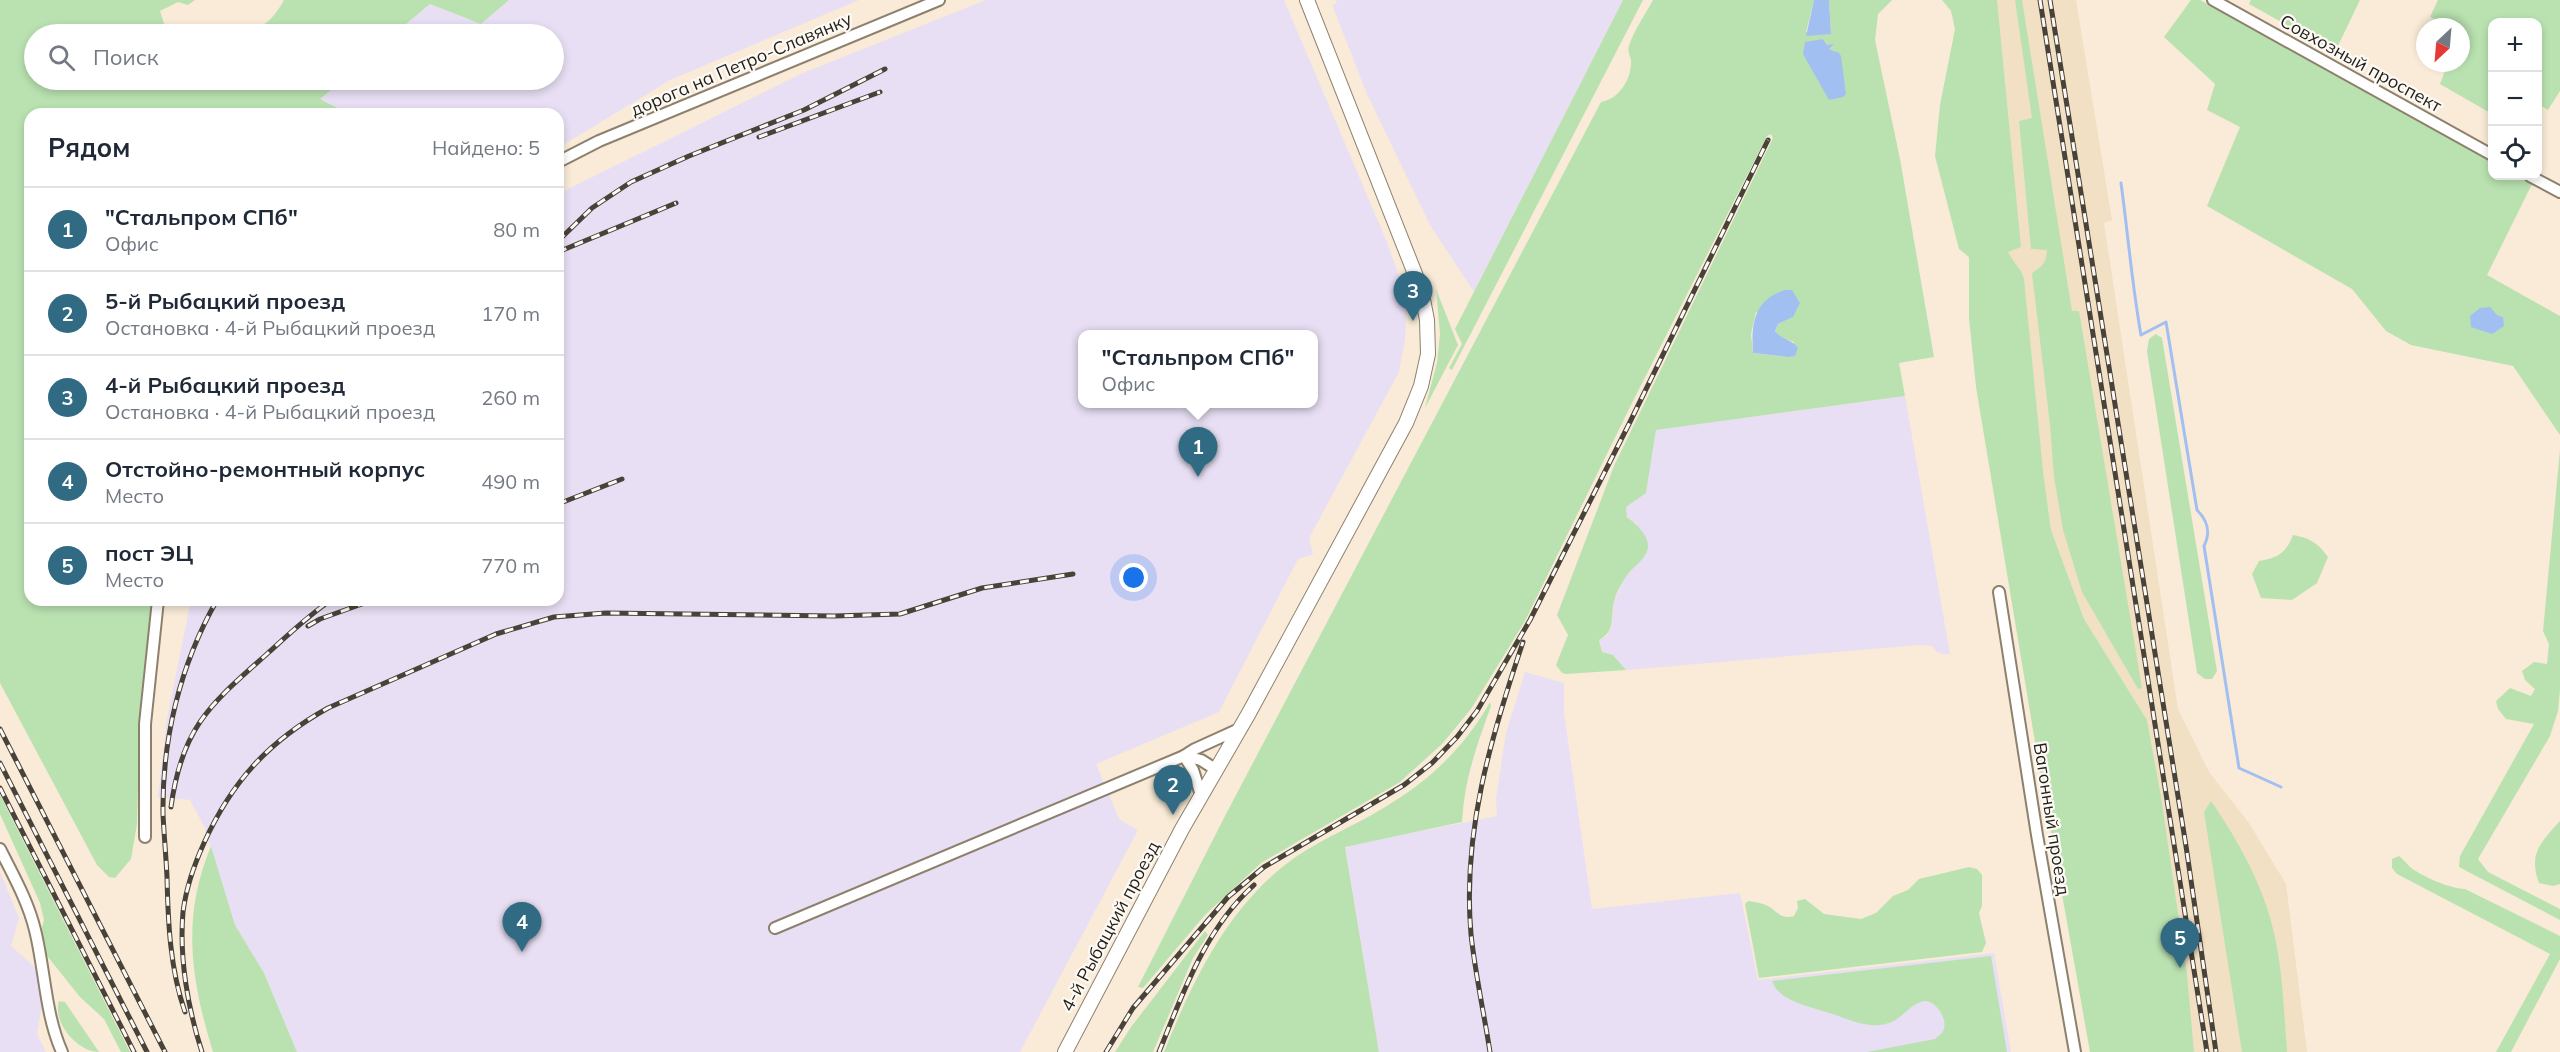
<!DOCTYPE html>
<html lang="ru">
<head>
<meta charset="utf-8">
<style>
	:root { --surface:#fff; --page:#f6f6f7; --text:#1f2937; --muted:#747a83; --line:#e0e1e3; --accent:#306a83 }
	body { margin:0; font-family:Mulish,sans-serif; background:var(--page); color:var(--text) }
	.controls { position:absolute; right:18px; top:18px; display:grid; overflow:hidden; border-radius:12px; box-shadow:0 3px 9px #0003 }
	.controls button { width:54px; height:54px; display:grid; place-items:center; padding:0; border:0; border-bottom:2px solid var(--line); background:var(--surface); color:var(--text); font:30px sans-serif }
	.compass { position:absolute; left:2416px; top:18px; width:54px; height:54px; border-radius:50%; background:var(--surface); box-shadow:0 3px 9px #0003; rotate:206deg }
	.you { position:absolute; left:1134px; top:578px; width:21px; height:21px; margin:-15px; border:4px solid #fff; border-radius:50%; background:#1a73e8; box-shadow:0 0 0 9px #1a73e833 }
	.badge { display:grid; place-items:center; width:39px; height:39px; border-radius:50%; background:var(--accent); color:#fff; font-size:20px; font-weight:700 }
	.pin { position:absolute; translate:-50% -50px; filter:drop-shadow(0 2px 3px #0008) }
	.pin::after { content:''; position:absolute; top:32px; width:21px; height:18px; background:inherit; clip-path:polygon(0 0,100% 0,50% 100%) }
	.popup { position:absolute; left:1078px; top:330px; width:240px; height:78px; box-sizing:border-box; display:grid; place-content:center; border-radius:12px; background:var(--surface); filter:drop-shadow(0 2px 4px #0005); font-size:20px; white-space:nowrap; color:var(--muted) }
	.popup b { font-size:22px; color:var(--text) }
	.popup::after { content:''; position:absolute; left:50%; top:100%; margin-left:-12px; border:12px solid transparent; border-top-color:var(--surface) }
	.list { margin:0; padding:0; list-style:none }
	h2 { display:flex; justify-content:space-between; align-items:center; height:78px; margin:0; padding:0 24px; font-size:26px }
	h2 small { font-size:20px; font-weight:400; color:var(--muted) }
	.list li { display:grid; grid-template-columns:39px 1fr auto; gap:18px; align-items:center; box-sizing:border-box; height:84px; padding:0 24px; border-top:2px solid var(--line) }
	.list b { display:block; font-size:22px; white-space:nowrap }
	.list p { margin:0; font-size:20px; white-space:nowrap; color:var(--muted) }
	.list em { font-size:20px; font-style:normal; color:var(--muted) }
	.icon { flex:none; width:33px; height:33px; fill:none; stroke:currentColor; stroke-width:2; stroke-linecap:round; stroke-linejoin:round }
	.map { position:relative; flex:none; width:2560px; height:1052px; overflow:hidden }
	.search { position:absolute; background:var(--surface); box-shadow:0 3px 9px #0003; left:24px; top:24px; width:540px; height:66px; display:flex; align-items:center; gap:15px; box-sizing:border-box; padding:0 21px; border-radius:33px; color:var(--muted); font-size:22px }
	.panel { position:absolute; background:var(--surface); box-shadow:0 3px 9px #0003; left:24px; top:108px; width:540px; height:498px; border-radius:18px }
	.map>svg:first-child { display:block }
</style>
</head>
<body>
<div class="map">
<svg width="2560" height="1052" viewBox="0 0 2560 1052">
	<rect width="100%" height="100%" fill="#f9ebd7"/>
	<g fill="#e8dff4" fill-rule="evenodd">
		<path d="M 509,0 L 859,0 L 670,80 L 558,148 L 558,114 L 349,114 L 320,99 L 343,80 L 554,80 L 554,34 L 394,34 L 430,4 L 481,24 Z"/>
		<path d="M 986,0 L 1284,0 L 1386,240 L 1407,298 L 1405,339 L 1399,372 L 1309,538 L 1313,554 L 1298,559 L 1219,712 L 1096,764 L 1119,819 L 1138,830 L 1020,1052 L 297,1052 L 264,973 L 235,925 L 205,828 L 190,800 L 158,797 L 167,719 L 191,600 L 558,600 L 558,194 L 803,73 ZM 1082,334 L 1314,334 L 1314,404 L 1082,404 Z"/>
		<path d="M 1336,0 L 1623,0 L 1474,292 L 1430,225 L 1367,94 L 1332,5 L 1337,3 Z"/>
		<path d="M 1905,396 L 1950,654 L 1943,654 L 1937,652 L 1932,646 L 1920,645 L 1626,670 L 1613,655 L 1602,652 L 1599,640 L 1607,636 L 1612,626 L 1614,600 L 1626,576 L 1641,560 L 1637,524 L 1627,517 L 1626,507 L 1646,493 L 1656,430 Z"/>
		<path d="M 1525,672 L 1564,683 L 1564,713 L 1592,909 L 1740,893 L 1758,980 L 1994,953 L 2011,1052 L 1379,1052 L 1345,846 L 1497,816 L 1496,799 L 1506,733 Z"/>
		<path d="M 0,872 L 19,918 L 11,946 L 38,970 L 42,1004 L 37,1034 L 46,1052 L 0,1052 Z"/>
	</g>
	<path fill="#f1e0c4" d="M 1995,0 L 2076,0 L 2112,220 L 2104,223 L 2178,709 L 2209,772 L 2249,823 L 2286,884 L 2307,1052 L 2194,1052 L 2184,953 L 2161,796 L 2147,720 L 2084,619 L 2051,530 L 2043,471 L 2006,277 Z"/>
	<g fill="#bae2b1" fill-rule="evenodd">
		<path d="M 0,0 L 195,0 L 188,5 L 178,2 L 160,11 L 166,30 L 172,34 L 34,34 L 34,80 L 343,80 L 320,99 L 349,114 L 30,114 L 30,600 L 154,600 L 140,722 L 137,824 L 131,859 L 115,878 L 109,877 L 97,865 L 0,683 Z"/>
		<path d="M 284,0 L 509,0 L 481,24 L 430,4 L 394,34 L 234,34 C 259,32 272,22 284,0 Z"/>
		<path d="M 1623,0 L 1643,0 L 1452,370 L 1449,368 L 1462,344 L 1455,329 Z"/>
		<path d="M 1653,0 L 1814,0 L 1806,32 L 1831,34 L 1829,0 L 1892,0 L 1878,14 L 1875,40 L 1900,159 L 1934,357 L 1899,363 L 1905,396 L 1656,430 L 1646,493 L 1626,507 L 1627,517 C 1635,523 1649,535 1648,547 C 1647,559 1632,567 1626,577 C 1622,583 1617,591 1615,598 C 1609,615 1618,630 1599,640 L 1602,652 L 1613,655 L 1626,670 L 1566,674 L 1562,673 L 1556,665 L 1568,635 L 1557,615 L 1614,466 L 1773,138 L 1771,134 L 1767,136 L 1631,405 L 1525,621 L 1471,709 L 1442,744 L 1400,782 L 1261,863 L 1205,915 L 1143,988 L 1138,987 L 1226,814 L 1601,102 C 1620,99 1632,78 1631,60 C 1630,55 1627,51 1629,46 C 1634,30 1645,15 1653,0 ZM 1823,39 L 1827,45 L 1833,45 L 1828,49 L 1835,51 L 1840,97 L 1833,98 ZM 1756,312 L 1793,317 L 1778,324 L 1775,331 L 1780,337 L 1794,342 L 1788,357 L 1753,353 L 1751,334 Z"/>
		<path d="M 1942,0 L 1997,0 L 2021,247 L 2008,252 C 2013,262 2022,270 2024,279 L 2043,471 L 2051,530 L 2084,619 L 2147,720 L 2161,796 L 2187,974 L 2194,1052 L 2090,1052 L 2034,736 L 1976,387 L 1969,318 L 1969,257 L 1959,249 L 1935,156 L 1940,105 L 1955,29 L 1951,11 Z"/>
		<path d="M 2015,0 L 2022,0 L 2072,311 L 2079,311 L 2142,688 L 2138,689 L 2082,592 L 2063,530 L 2054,477 L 2050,425 L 2032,273 C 2043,266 2046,263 2047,250 L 2031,249 L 2019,121 L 2032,118 Z"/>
		<path d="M 2191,0 L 2200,0 L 2492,160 L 2492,176 L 2521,176 L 2533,182 L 2487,275 L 2560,316 L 2560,435 L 2513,366 L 2411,345 L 2386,331 L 2352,289 L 2207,206 L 2240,127 L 2207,110 L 2215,84 L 2164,37 Z"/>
		<path d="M 2251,0 L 2360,0 L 2335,52 L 2249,4 Z"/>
		<path d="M 2438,0 L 2560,0 L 2560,91 L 2548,110 L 2538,104 L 2538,22 L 2492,22 L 2492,114 L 2440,84 L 2448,63 L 2461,63 L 2461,27 L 2451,27 L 2430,17 Z"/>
		<path d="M 1436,289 L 1458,345 L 1425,408 L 1437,363 L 1440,334 Z"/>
		<path d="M 2156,334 L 2162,338 L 2217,671 L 2212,679 L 2205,679 L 2197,673 L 2147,351 L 2149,339 Z"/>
		<path d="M 2560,450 L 2560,689 L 2558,711 L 2550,736 L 2478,859 L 2488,872 L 2560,909 L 2560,920 L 2459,867 L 2460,856 L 2534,724 L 2506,719 L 2498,709 L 2496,701 L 2510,688 L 2531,696 L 2535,689 L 2525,680 L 2522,671 L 2534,662 L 2547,664 L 2549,644 L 2543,631 Z"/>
		<path d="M 2293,535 C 2310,538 2318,543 2328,557 L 2317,583 L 2292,600 L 2261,598 L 2252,574 L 2259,561 C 2278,558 2286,553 2293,535 Z"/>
		<path d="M 1490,702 L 1491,706 C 1476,748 1465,777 1462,822 L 1345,847 L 1379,1052 L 1164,1052 C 1191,985 1223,916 1280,869 C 1313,841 1357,826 1393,802 C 1434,777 1467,743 1490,702 Z"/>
		<path d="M 0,795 L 130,1052 L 121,1052 L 104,1019 L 80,997 L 44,952 L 40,935 L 44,920 L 40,903 L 0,814 Z"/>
		<path d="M 2211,801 C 2238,840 2264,887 2274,933 C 2283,972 2284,1013 2287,1052 L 2242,1052 L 2204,812 Z"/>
		<path d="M 2560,821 L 2560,884 L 2553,886 L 2539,883 C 2528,854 2541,842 2560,821 Z"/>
		<path d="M 211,846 L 235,925 L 264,973 L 297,1052 L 213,1052 C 191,980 181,918 211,846 Z"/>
		<path d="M 2399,856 C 2403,859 2406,863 2410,867 C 2421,876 2451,889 2465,889 L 2560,936 L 2560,959 L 2511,1052 L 2496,1052 L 2550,954 L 2397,874 L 2392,868 L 2392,859 Z"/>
		<path d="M 1969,867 L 1977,869 L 1982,875 L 1982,906 L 1979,913 L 1986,943 L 1982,952 L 1759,978 L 1745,904 L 1748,901 C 1755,902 1762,903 1768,906 C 1778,912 1781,920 1794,916 L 1798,908 L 1797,901 L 1805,899 L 1824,914 L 1861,919 L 1876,913 L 1893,896 L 1908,890 L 1919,879 Z"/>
		<path d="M 1205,931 L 1208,935 L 1193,958 L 1153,1052 L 1115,1052 L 1131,1027 Z"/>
		<path d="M 1991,956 L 2007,1052 L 1867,1052 L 1935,1039 C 1937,1037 1940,1035 1942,1033 C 1950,1022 1937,1001 1925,1001 C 1912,1002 1902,1019 1889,1023 C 1867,1030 1847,1018 1826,1012 C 1808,1006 1779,1001 1772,981 Z"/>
		<path d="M 59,1001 L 65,1002 L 99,1052 C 78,1052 52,1023 59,1001 Z"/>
	</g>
	<g fill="#a2bff2">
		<path d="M 1814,0 L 1829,0 L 1831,34 L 1806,36 Z"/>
		<path d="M 1823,39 L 1827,45 L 1834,44 L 1829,49 L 1839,53 L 1841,56 L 1846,94 L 1843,97 L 1829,100 L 1803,54 L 1805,42 Z"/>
		<path d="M 1785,290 L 1792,290 L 1800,303 L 1793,317 L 1778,324 L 1775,331 C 1782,340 1792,339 1798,348 L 1795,356 L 1788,357 L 1753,353 C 1751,324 1754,299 1785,290 Z"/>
		<path d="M 2490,307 L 2497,315 L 2503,317 L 2504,326 L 2492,334 L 2471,327 L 2470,316 L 2480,308 Z"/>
	</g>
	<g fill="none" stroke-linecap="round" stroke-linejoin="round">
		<path stroke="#a2bff2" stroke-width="3" d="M 2121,183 C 2128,234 2132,285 2141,335 L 2166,322 L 2197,510 C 2208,521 2211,532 2204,546 L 2239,768 L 2281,787"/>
		<g stroke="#8d816e" stroke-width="14">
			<g id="minor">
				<path d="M 2213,0 L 2492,155"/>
				<path d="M 558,162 L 599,141 L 939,0"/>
				<path d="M 2530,176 L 2560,192"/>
				<path d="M 1999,592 L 2037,835 L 2075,1052"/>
				<path d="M 1201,795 L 1193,770 L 1184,756 L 1195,749 L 1239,729"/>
				<path d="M 145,837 L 145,724 L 158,600"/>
				<path d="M 0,849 C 13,875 28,901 35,930 C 45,970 45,1014 62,1052"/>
				<path d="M 775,928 L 1184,756 L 1201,760 L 1215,769"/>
			</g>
		</g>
		<g stroke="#8d816e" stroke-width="16">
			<path id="tertiary" d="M 1065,1052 L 1182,829 L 1249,713 L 1406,423 L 1421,386 L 1428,354 L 1427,320 L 1421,289 L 1307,0"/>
		</g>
		<use href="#minor" stroke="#fff" stroke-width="10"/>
		<use href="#tertiary" stroke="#fff" stroke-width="14"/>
		<g stroke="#494239" stroke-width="5">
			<g id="rail">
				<path d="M 2040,0 L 2207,1052"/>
				<path d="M 2050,0 L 2186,846 L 2216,1052"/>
				<path d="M 759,137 L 880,92"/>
				<path d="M 558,241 L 592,208 L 631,182 L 689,156 L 804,110 L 885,69"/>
				<path d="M 558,252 L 676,203"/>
				<path d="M 558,504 L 622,479"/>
				<path d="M 308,626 L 320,619 L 373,600"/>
				<path d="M 0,729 L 165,1052"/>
				<path d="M 0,763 L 147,1052"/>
				<path d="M 0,788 L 134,1052"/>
				<path d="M 171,807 C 182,726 211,704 268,653 C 289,634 308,616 331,600"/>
				<path d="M 185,1012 C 170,969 168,922 167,877 C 166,856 164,835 163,814 C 162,739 180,665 217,600"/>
				<path d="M 202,1052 C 188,1009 179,958 183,912 C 186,888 194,865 204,843 C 232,781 269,741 328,708 L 496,634 L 554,617 L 606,613 L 834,616 L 900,614 L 982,588 L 1073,574"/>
				<path d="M 1106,1052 L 1133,1008 L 1228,897 L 1264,867 L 1404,785 L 1432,763 L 1457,737 L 1477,711 L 1530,620 L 1629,424 L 1768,140"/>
				<path d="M 1159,1052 C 1183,993 1205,929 1254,885"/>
				<path d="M 1490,1052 C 1484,1013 1475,973 1471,934 C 1462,833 1491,737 1523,642"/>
			</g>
		</g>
		<use href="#rail" stroke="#fdfaf6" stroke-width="3" stroke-dasharray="9" stroke-linecap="butt"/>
	</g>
	<g text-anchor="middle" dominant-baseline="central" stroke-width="4.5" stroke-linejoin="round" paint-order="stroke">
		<g font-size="18" fill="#231e17" stroke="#fdfaf6">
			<text transform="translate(2361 63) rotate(29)">Совхозный проспект</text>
			<text transform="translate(741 64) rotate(-23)">дорога на Петро-Славянку</text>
			<text transform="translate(2052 819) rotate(81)">Вагонный проезд</text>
			<text transform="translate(1110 926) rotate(-62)">4-й Рыбацкий проезд</text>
		</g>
	</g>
</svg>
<div class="controls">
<button>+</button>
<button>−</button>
<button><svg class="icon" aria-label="locate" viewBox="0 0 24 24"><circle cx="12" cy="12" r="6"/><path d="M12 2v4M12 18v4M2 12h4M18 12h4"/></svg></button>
</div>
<svg class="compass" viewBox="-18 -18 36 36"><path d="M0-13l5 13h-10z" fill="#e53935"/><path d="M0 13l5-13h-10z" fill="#747a83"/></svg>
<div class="you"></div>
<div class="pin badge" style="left:1198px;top:477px">1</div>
<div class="popup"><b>&quot;Стальпром СПб&quot;</b>Офис</div>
<div class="pin badge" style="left:1173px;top:815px">2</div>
<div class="pin badge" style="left:1413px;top:321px">3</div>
<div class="pin badge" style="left:522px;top:952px">4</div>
<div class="pin badge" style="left:2180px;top:968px">5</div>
<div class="search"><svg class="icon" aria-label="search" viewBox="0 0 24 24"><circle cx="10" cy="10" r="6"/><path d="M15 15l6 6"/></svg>Поиск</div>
<section class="panel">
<h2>Рядом<small>Найдено: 5</small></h2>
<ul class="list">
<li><span class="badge">1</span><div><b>&quot;Стальпром СПб&quot;</b><p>Офис</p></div><em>80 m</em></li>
<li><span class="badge">2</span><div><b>5-й Рыбацкий проезд</b><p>Остановка · 4-й Рыбацкий проезд</p></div><em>170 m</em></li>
<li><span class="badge">3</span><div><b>4-й Рыбацкий проезд</b><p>Остановка · 4-й Рыбацкий проезд</p></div><em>260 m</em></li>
<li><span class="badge">4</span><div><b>Отстойно-ремонтный корпус</b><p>Место</p></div><em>490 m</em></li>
<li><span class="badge">5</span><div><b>пост ЭЦ</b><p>Место</p></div><em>770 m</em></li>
</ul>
</section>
</div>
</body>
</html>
